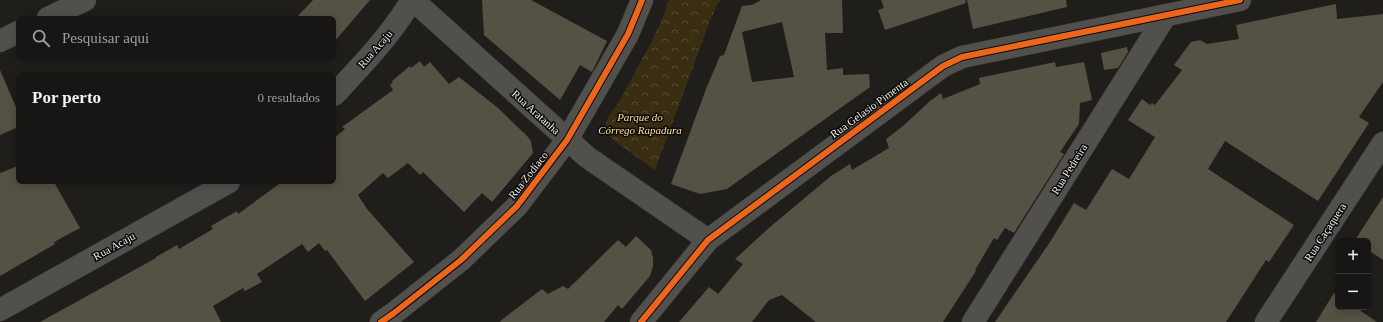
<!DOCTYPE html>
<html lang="pt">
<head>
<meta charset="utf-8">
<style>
	:root { --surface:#181614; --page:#211f1d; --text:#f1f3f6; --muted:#9f9fa0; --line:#363534 }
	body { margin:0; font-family:"Times New Roman",serif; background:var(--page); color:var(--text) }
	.controls { position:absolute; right:12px; bottom:12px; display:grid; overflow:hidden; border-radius:6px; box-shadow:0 2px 10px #0003 }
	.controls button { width:36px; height:36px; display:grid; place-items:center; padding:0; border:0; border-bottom:1px solid var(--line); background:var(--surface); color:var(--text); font:20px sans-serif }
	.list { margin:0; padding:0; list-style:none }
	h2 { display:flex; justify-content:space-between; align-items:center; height:52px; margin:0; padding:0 16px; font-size:17px }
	h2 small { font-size:13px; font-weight:400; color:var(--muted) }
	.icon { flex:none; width:22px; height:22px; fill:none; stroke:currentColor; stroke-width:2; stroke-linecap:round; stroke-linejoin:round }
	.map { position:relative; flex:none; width:1383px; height:322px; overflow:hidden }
	.search { position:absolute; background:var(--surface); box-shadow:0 2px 10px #0003; left:16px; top:16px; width:320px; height:44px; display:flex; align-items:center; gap:10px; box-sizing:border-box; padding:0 14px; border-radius:6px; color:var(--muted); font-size:15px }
	.panel { position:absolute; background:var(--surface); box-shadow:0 2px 10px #0003; left:16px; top:72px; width:320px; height:112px; border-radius:6px }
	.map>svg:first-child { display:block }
</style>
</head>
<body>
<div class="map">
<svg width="1383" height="322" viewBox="0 0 1383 322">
	<defs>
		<pattern id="forest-crowns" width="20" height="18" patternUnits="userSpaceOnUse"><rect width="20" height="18" fill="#3a2e12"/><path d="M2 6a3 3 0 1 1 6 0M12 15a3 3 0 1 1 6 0" fill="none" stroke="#574d35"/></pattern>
	</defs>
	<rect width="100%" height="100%" fill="#201e1b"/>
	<path fill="url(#forest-crowns)" d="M 669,0 L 722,0 L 718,3 L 708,26 L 655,170 L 613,140 C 610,136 606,132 605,127 C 605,118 616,108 620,100 C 637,67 658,35 669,0 Z"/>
	<g fill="#565145" fill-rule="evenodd">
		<path d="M 313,0 L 370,0 L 334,42 L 334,18 L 296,18 Z"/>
		<path d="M 482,0 L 531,0 L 607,41 L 592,72 L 580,65 L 560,100 L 484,35 Z"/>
		<path d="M 761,0 L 842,0 L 843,33 L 825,33 L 827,70 L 843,68 L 843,75 L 869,74 L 870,87 L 727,189 L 700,194 L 671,184 L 706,89 L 720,56 L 724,55 L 742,6 L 752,5 ZM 782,22 L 794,77 L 752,82 L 742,32 Z"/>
		<path d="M 881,0 L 965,0 L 966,3 L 885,30 L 878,10 L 884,8 Z"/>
		<path d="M 967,0 L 1066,0 L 1067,7 L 973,29 Z"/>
		<path d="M 1336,4 L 1337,19 L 1383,14 L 1383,82 L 1359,117 L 1369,123 L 1318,201 L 1225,141 L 1208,169 L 1294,225 L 1269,262 L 1266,260 L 1226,322 L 995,322 L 1050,242 L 1074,203 L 1086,210 L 1112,169 L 1129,179 L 1155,137 L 1128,120 L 1142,99 L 1150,105 L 1152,103 L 1155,105 L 1182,70 L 1174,65 L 1191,42 L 1200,40 L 1207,44 L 1239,39 L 1236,25 Z"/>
		<path d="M 1127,47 L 1128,52 L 1118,68 L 1104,70 L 1101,53 Z"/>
		<path d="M 420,61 L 424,67 L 430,62 L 449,84 L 459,77 L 498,108 L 527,136 L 531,141 L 533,153 L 492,202 L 482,193 L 464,212 L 423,172 L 420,175 L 408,163 L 388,178 L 383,173 L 358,195 L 367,209 L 414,262 L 365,301 L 327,250 L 325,251 L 319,243 L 308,252 L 302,244 L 257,274 L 262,282 L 245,291 L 243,288 L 213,306 L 221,322 L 40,322 L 156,258 L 156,257 L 177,245 L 179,249 L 213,229 L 211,226 L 237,211 L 238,214 L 282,182 L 334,182 L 334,138 L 345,129 L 342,127 L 393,90 L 390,85 L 393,82 L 392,81 L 410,66 L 411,68 Z"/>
		<path d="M 1055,62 L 1056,67 L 1084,62 L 1092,100 L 1080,103 L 1079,124 L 1060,152 L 1064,154 L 1014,233 L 1005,228 L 997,240 L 994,238 L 975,270 L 976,271 L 943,322 L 816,322 L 782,295 L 769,300 L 752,322 L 679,322 L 709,287 L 718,294 L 743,264 L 735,259 L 770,227 L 831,176 L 850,164 L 852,170 L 889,148 L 886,139 L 903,126 L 930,101 L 941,93 L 943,99 L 980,84 L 979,78 Z"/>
		<path d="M 0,70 L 18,112 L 18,127 L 0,135 Z"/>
		<path d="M 18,166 L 18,182 L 54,182 L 80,228 L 54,242 L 55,244 L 0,276 L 0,173 Z"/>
		<path d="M 1383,197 L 1383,260 L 1368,250 L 1368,241 L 1355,240 Z"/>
		<path d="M 636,236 L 651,250 L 653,258 L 653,266 L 650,276 L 622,309 L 618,305 L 604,322 L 499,322 L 542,289 L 548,294 L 563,286 L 568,289 L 618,240 L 626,247 Z"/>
		<path d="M 1334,293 L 1338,296 L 1338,307 L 1355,307 L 1377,322 L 1316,322 Z"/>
	</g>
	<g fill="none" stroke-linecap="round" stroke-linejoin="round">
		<g stroke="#3b3a37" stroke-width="23">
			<g id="street">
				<path d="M 413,0 L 587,157 L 708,240"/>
				<path d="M 48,18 L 85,0"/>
				<path d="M 0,41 L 18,32"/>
				<path d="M 334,95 C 363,64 390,36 412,0"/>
				<path d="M 0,310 L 229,182"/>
				<path d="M 381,322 L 394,313 L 461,260 L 517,206 L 567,140 L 628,34 L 642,0"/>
				<path d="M 641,322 L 708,240 L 943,66 L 962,57 L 1240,0"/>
				<path d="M 973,322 L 1166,15"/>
				<path d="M 1266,322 L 1383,143"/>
			</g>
		</g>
		<use href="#street" stroke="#51504d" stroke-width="22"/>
		<g stroke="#0b0907" stroke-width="8">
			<g id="cycleway">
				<path d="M 381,322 L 394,313 L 461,260 L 517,206 L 567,140 L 628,34 L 642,0"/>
				<path d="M 641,322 L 708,240 L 943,66 L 962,57 L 1240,0"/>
			</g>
		</g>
		<use href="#cycleway" stroke="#eb651d" stroke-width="6"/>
	</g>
	<g text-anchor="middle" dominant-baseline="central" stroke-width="3" stroke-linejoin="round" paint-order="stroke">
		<g font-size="11" fill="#f1efea" stroke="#0b0907">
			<text transform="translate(375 49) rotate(-49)">Rua Acaju</text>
			<text transform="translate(869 108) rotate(-36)">Rua Gelasio Pimenta</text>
			<text transform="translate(536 112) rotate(42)">Rua Aratanha</text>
			<text transform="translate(1069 169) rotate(-58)">Rua Pedreira</text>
			<text transform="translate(528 175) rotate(-52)">Rua Zodíaco</text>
			<text transform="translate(1325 232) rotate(-57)">Rua Caçaquera</text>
			<text transform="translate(114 246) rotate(-29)">Rua Acaju</text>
		</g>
		<g font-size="11" font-style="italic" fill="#fee09f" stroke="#0b0907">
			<text x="640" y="117">Parque do<tspan x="640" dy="13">Córrego Rapadura</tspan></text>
		</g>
	</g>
</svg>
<div class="controls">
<button>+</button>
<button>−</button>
</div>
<div class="search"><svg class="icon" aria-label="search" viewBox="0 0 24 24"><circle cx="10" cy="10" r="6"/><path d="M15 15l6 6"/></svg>Pesquisar aqui</div>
<section class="panel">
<h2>Por perto<small>0 resultados</small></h2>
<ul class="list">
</ul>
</section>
</div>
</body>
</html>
